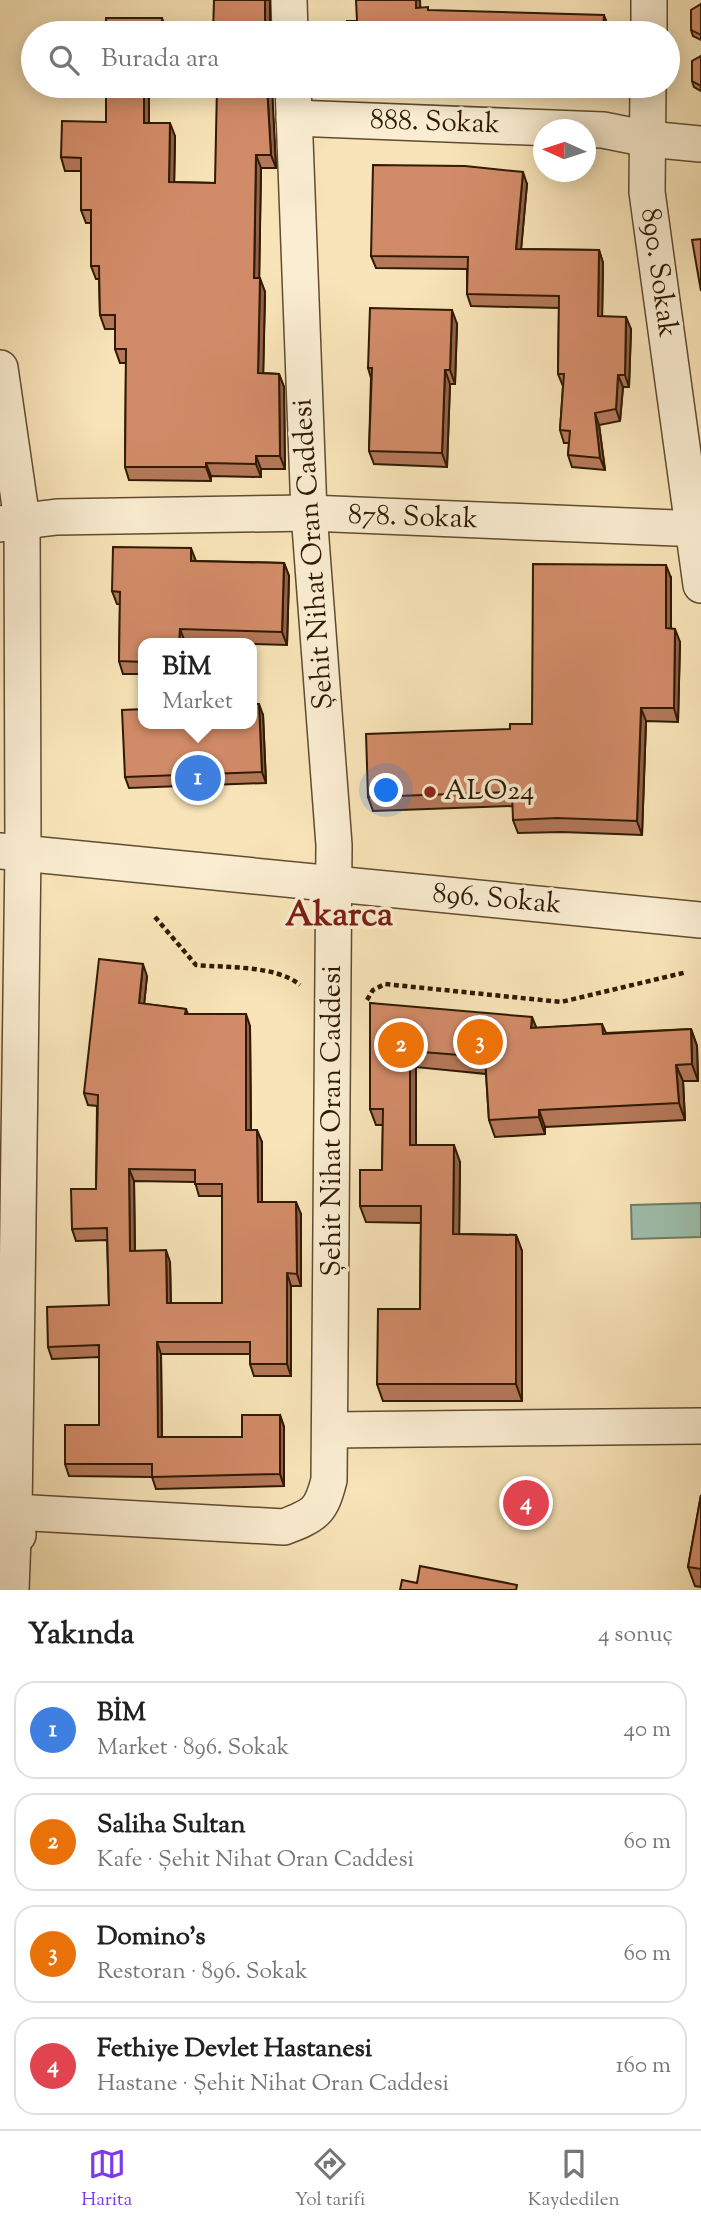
<!DOCTYPE html>
<html lang="tr">
<head>
<meta charset="utf-8">
<style>
	:root { --surface:#fff; --page:#f2f2f2; --text:#222; --muted:#767676; --line:#e0e0e0; --accent:#7c3aed }
	body { margin:0; font-family:"Sorts Mill Goudy",serif; background:var(--page); color:var(--text) }
	.compass { position:absolute; left:533px; top:119px; width:63px; height:63px; border-radius:50%; background:var(--surface); box-shadow:0 4px 18px #0003; rotate:273deg }
	.you { position:absolute; left:387px; top:791px; width:24px; height:24px; margin:-18px; border:5px solid #fff; border-radius:50%; background:#1a73e8; box-shadow:0 0 0 10px #1a73e833 }
	.badge { display:grid; place-items:center; width:46px; height:46px; border-radius:50%; background:var(--accent); color:#fff; font-size:23px; font-weight:700 }
	.pin { position:absolute; translate:-50% -50%; border:4px solid #fff; box-shadow:0 2px 7px #0006 }
	.popup { position:absolute; left:138px; top:638px; width:119px; height:91px; box-sizing:border-box; display:grid; place-content:center; border-radius:14px; background:var(--surface); filter:drop-shadow(0 2px 5px #0005); font-size:23px; white-space:nowrap; color:var(--muted) }
	.popup b { font-size:26px; color:var(--text) }
	.popup::after { content:''; position:absolute; left:50%; top:100%; margin-left:-14px; border:14px solid transparent; border-top-color:var(--surface) }
	.list { margin:0; padding:0; list-style:none }
	h2 { display:flex; justify-content:space-between; align-items:center; height:91px; margin:0; padding:0 28px; font-size:30px }
	h2 small { font-size:23px; font-weight:400; color:var(--muted) }
	.list li { display:grid; grid-template-columns:46px 1fr auto; gap:21px; align-items:center; box-sizing:border-box; height:98px; margin:0 14px 14px; padding:0 14px; border:2px solid var(--line); border-radius:21px }
	.list b { display:block; font-size:26px; white-space:nowrap }
	.list p { margin:0; font-size:23px; white-space:nowrap; color:var(--muted) }
	.list em { font-size:23px; font-style:normal; color:var(--muted) }
	.icon { flex:none; width:38px; height:38px; fill:none; stroke:currentColor; stroke-width:2; stroke-linecap:round; stroke-linejoin:round }
	.map { position:relative; flex:none; width:701px; height:1590px; overflow:hidden }
	.search { position:absolute; background:var(--surface); box-shadow:0 4px 18px #0003; left:21px; right:21px; top:21px; height:77px; display:flex; align-items:center; gap:18px; box-sizing:border-box; padding:0 24px; border-radius:38px; color:var(--muted); font-size:26px }
	.sheet { height:539px; background:var(--surface) }
	nav { display:flex; justify-content:space-around; align-items:center; box-sizing:border-box; height:98px; border-top:2px solid var(--line); background:var(--surface); font-size:19px; color:var(--muted) }
	nav a { display:grid; justify-items:center; gap:4px }
	nav .on { color:var(--accent) }
	.map>svg:first-child { display:block }
</style>
</head>
<body>
<div class="map">
<svg width="701" height="1590" viewBox="0 0 701 1590">
	<rect width="100%" height="100%" fill="#f8e4b8"/>
	<filter id="stains"><feTurbulence type="fractalNoise" baseFrequency=".00286" numOctaves="4"/><feColorMatrix values="0 0 0 0 .2 0 0 0 0 .09 0 0 0 0 .02 0 0 0 .5 -.17"/></filter>
	<radialGradient id="worn" r=".72"><stop offset=".6" stop-color="#630" stop-opacity="0"/><stop offset="1" stop-color="#630" stop-opacity=".3"/></radialGradient>
	<path fill="#9dbfac" stroke="#717d68" stroke-width="2" d="M 701,1203 L 701,1237 L 632,1239 L 631,1205 Z"/>
	<g fill="none" stroke-linecap="round" stroke-linejoin="round">
		<g stroke="#614c30" stroke-width="38">
			<g id="minor">
				<path d="M 289,0 L 290,33"/>
				<path d="M 649,33 L 649,0"/>
				<path d="M 648,86 L 647,192 L 701,585"/>
				<path d="M 294,118 L 603,130 L 648,139 L 701,144"/>
				<path d="M 0,368 L 22,520 L 23,851 L 14,1512 L 18,1535"/>
				<path d="M 0,524 L 57,517 L 309,513 L 701,529"/>
				<path d="M 0,851 L 701,920"/>
				<path d="M 331,1430 L 701,1426"/>
				<path d="M 11,1590 L 14,1512 L 284,1527 C 315,1515 321,1512 329,1480 L 334,845 L 309,513 L 293,86"/>
			</g>
		</g>
		<g stroke="#2f1a02" stroke-width="4.5" stroke-dasharray="5 3.5" stroke-linecap="butt">
			<path d="M 155,917 L 196,965 C 228,968 276,965 300,985"/>
			<path d="M 367,1000 L 373,990 L 385,984 L 561,1002 L 687,972"/>
		</g>
		<use href="#minor" stroke="#faedd1" stroke-width="35"/>
	</g>
	<g fill="#b57859" stroke="#2f1a02" stroke-width="2" fill-rule="evenodd">
		<path d="M 701,4 L 701,40 L 693,36 L 691,30 Z"/>
		<path d="M 701,56 L 701,91 L 694,87 L 692,81 Z"/>
		<path d="M 106,86 L 167,86 L 167,90 L 149,90 L 149,123 L 175,136 L 174,182 L 215,183 L 272,97 L 276,168 L 261,168 L 259,278 L 265,292 L 263,373 L 279,374 L 284,387 L 285,469 L 261,469 L 261,477 L 211,476 L 211,481 L 129,480 L 125,467 L 126,363 L 120,363 L 115,349 L 115,329 L 105,329 L 100,315 L 99,279 L 96,279 L 91,266 L 91,223 L 86,223 L 81,210 L 81,171 L 65,171 L 61,157 L 106,122 Z"/>
		<path d="M 527,184 L 521,249 L 599,250 L 603,263 L 602,316 L 631,329 L 629,387 L 623,387 L 620,421 L 599,425 L 605,470 L 572,467 L 568,455 L 569,443 L 564,443 L 560,430 L 563,386 L 558,374 L 559,308 L 471,306 L 467,294 L 467,269 L 376,268 L 371,256 Z"/>
		<path d="M 457,324 L 455,384 L 450,384 L 447,467 L 374,464 L 369,451 L 371,378 L 368,368 Z"/>
		<path d="M 195,561 L 284,563 L 289,576 L 287,645 L 185,642 L 144,643 L 144,674 L 123,674 L 119,661 L 120,604 L 117,604 L 112,591 Z"/>
		<path d="M 671,578 L 671,629 L 680,642 L 678,722 L 646,721 L 642,835 L 562,832 L 518,833 L 513,820 L 513,806 L 373,811 L 368,797 L 510,729 L 532,724 Z"/>
		<path d="M 263,715 L 266,783 L 129,788 L 125,777 Z"/>
		<path d="M 147,976 L 144,1004 L 186,1009 L 188,1014 L 250,1026 L 251,1130 L 262,1142 L 262,1202 L 301,1214 L 301,1286 L 291,1286 L 291,1376 L 254,1376 L 250,1364 L 250,1354 L 161,1354 L 162,1437 L 242,1437 L 280,1415 L 284,1427 L 284,1486 L 156,1489 L 152,1477 L 69,1476 L 65,1464 L 99,1425 L 99,1357 L 52,1359 L 48,1347 L 109,1305 L 107,1240 L 76,1241 L 72,1229 L 96,1189 L 97,1106 L 88,1105 L 84,1093 ZM 134,1181 L 195,1182 L 199,1196 L 222,1196 L 222,1303 L 171,1303 L 170,1262 L 135,1251 Z"/>
		<path d="M 370,1003 L 536,1028 L 602,1024 L 606,1033 L 691,1029 L 697,1046 L 698,1081 L 683,1081 L 685,1120 L 545,1127 L 545,1134 L 495,1137 L 489,1120 L 486,1074 L 416,1067 L 416,1145 L 460,1162 L 459,1234 L 516,1235 L 522,1251 L 522,1401 L 383,1401 L 377,1384 L 420,1309 L 421,1223 L 366,1222 L 360,1206 L 382,1170 L 383,1125 L 376,1125 L 370,1109 Z"/>
		<path d="M 701,1495 L 701,1587 L 695,1586 L 688,1567 Z"/>
	</g>
	<g fill="#936149" stroke="#2f1a02" stroke-width="2">
		<path d="M 265,0 L 270,0 L 270,33 L 265,20 Z"/>
		<path d="M 416,0 L 420,0 L 421,21 L 416,8 Z"/>
		<path d="M 604,15 L 609,28 L 608,33 L 603,33 Z"/>
		<path d="M 162,18 L 167,31 L 167,33 L 162,33 Z"/>
		<path d="M 144,86 L 147,86 L 149,90 L 149,136 L 144,123 Z"/>
		<path d="M 267,86 L 272,86 L 276,168 L 271,155 Z"/>
		<path d="M 170,123 L 175,136 L 174,196 L 169,182 Z"/>
		<path d="M 256,155 L 261,168 L 259,292 L 254,278 Z"/>
		<path d="M 523,172 L 527,184 L 520,261 L 516,249 Z"/>
		<path d="M 599,250 L 603,263 L 602,328 L 598,316 Z"/>
		<path d="M 260,278 L 265,292 L 263,387 L 258,373 Z"/>
		<path d="M 452,310 L 457,324 L 455,384 L 450,370 Z"/>
		<path d="M 626,317 L 631,329 L 629,387 L 625,375 Z"/>
		<path d="M 445,370 L 450,384 L 447,467 L 442,453 Z"/>
		<path d="M 279,374 L 284,387 L 285,469 L 280,456 Z"/>
		<path d="M 618,375 L 623,387 L 620,421 L 616,409 Z"/>
		<path d="M 595,413 L 599,425 L 605,470 L 600,458 Z"/>
		<path d="M 256,456 L 261,469 L 261,477 L 256,464 Z"/>
		<path d="M 206,463 L 211,476 L 211,481 L 206,467 Z"/>
		<path d="M 191,548 L 196,561 L 191,561 Z"/>
		<path d="M 284,563 L 289,576 L 287,645 L 282,632 Z"/>
		<path d="M 666,565 L 671,578 L 671,642 L 666,628 Z"/>
		<path d="M 180,629 L 185,642 L 185,643 L 179,643 Z"/>
		<path d="M 675,629 L 680,642 L 678,722 L 674,708 Z"/>
		<path d="M 259,704 L 263,715 L 266,783 L 262,772 Z"/>
		<path d="M 641,708 L 646,721 L 642,835 L 637,821 Z"/>
		<path d="M 143,964 L 147,976 L 143,1015 L 139,1003 Z"/>
		<path d="M 246,1014 L 250,1026 L 251,1142 L 246,1130 Z"/>
		<path d="M 532,1017 L 539,1034 L 531,1028 Z"/>
		<path d="M 691,1029 L 697,1046 L 698,1081 L 692,1064 Z"/>
		<path d="M 410,1051 L 416,1067 L 416,1162 L 410,1145 Z"/>
		<path d="M 676,1065 L 683,1081 L 685,1120 L 679,1103 Z"/>
		<path d="M 539,1110 L 545,1127 L 545,1134 L 539,1117 Z"/>
		<path d="M 257,1130 L 262,1142 L 262,1214 L 258,1202 Z"/>
		<path d="M 454,1145 L 460,1162 L 459,1251 L 453,1234 Z"/>
		<path d="M 129,1169 L 134,1181 L 135,1263 L 130,1251 Z"/>
		<path d="M 296,1202 L 301,1214 L 301,1286 L 297,1274 Z"/>
		<path d="M 516,1235 L 522,1251 L 522,1401 L 516,1384 Z"/>
		<path d="M 166,1250 L 170,1262 L 171,1315 L 167,1303 Z"/>
		<path d="M 287,1273 L 291,1286 L 291,1376 L 287,1364 Z"/>
		<path d="M 157,1342 L 161,1354 L 162,1449 L 158,1437 Z"/>
		<path d="M 280,1415 L 284,1427 L 284,1486 L 280,1474 Z"/>
	</g>
	<g fill="#d28b68" stroke="#2f1a02" stroke-width="2" fill-rule="evenodd">
		<path d="M 214,0 L 265,0 L 265,20 L 269,33 L 213,33 Z"/>
		<path d="M 356,0 L 416,0 L 416,8 L 428,7 L 428,10 L 604,15 L 603,33 L 347,33 L 347,21 L 357,21 Z"/>
		<path d="M 701,4 L 701,35 L 691,30 L 691,10 Z"/>
		<rect x="106" y="18" width="56" height="15"/>
		<path d="M 701,56 L 701,86 L 692,81 L 692,61 Z"/>
		<path d="M 106,86 L 144,86 L 144,123 L 170,123 L 169,182 L 215,183 L 217,86 L 267,86 L 271,155 L 256,155 L 254,278 L 260,278 L 258,373 L 279,374 L 280,456 L 256,456 L 256,464 L 206,463 L 206,467 L 125,467 L 126,349 L 115,349 L 115,315 L 100,315 L 99,266 L 91,266 L 91,210 L 81,210 L 81,158 L 61,157 L 62,121 L 106,122 Z"/>
		<path d="M 373,165 L 465,166 L 523,172 L 516,249 L 599,250 L 598,316 L 626,317 L 625,375 L 618,375 L 616,409 L 595,413 L 600,458 L 568,455 L 570,431 L 560,430 L 564,374 L 558,374 L 559,296 L 467,294 L 468,257 L 371,256 Z"/>
		<path d="M 701,239 L 701,291 L 692,240 Z"/>
		<path d="M 370,308 L 452,310 L 450,370 L 445,370 L 442,453 L 369,451 L 372,368 L 368,368 Z"/>
		<path d="M 113,547 L 191,548 L 191,561 L 284,563 L 282,632 L 180,629 L 179,643 L 144,643 L 144,662 L 119,661 L 120,592 L 112,591 Z"/>
		<path d="M 533,564 L 666,565 L 666,628 L 675,629 L 674,708 L 641,708 L 637,821 L 557,818 L 513,820 L 512,792 L 368,797 L 366,734 L 510,729 L 510,724 L 532,724 Z"/>
		<path d="M 252,704 L 259,704 L 262,772 L 125,777 L 122,710 L 144,709 L 144,724 L 252,724 Z"/>
		<path d="M 99,959 L 143,964 L 139,1003 L 186,1009 L 185,1014 L 246,1014 L 246,1130 L 257,1130 L 258,1202 L 296,1202 L 297,1274 L 287,1273 L 287,1364 L 250,1364 L 250,1342 L 157,1342 L 158,1437 L 242,1437 L 242,1415 L 280,1415 L 280,1474 L 152,1477 L 152,1464 L 65,1464 L 65,1425 L 99,1425 L 99,1345 L 48,1347 L 47,1307 L 109,1305 L 107,1228 L 72,1229 L 71,1189 L 96,1189 L 98,1095 L 84,1093 ZM 129,1169 L 195,1170 L 195,1184 L 222,1184 L 222,1303 L 167,1303 L 166,1250 L 130,1251 Z"/>
		<path d="M 370,1003 L 532,1017 L 531,1028 L 602,1024 L 603,1034 L 691,1029 L 692,1064 L 676,1065 L 679,1103 L 539,1110 L 539,1117 L 489,1120 L 485,1057 L 410,1051 L 410,1145 L 454,1145 L 453,1234 L 516,1235 L 516,1384 L 377,1384 L 378,1309 L 420,1309 L 421,1206 L 360,1206 L 360,1170 L 382,1170 L 383,1109 L 370,1109 Z"/>
		<path d="M 701,1495 L 701,1569 L 688,1567 Z"/>
		<path d="M 420,1566 L 517,1585 L 516,1590 L 400,1590 L 402,1580 L 417,1583 Z"/>
	</g>
	<circle fill="#8f2418" stroke="#faedd1" stroke-width="2.5" cx="430" cy="792" r="7"/>
	<g text-anchor="middle" dominant-baseline="central" stroke-width="7" stroke-linejoin="round" paint-order="stroke">
		<g font-size="28" fill="#2f1a02" stroke="#faedd1">
			<text transform="translate(435 123) rotate(2)">888. Sokak</text>
			<text transform="translate(658 273) rotate(82)">890. Sokak</text>
			<text transform="translate(413 518) rotate(2)">878. Sokak</text>
			<text transform="translate(314 554) rotate(-94)">Şehit Nihat Oran Caddesi</text>
			<text transform="translate(497 900) rotate(5)">896. Sokak</text>
			<text transform="translate(333 1121) rotate(-90)">Şehit Nihat Oran Caddesi</text>
		</g>
		<g font-size="28" fill="#2f1a02" stroke="#faedd1" text-anchor="start">
			<text x="444" y="792">ALO24</text>
		</g>
		<g font-size="35" font-weight="bold" fill="#7a1f14" stroke="#faedd1">
			<text x="339" y="916">Akarca</text>
		</g>
	</g>
	<rect width="100%" height="100%" filter="url(#stains)"/>
	<rect width="100%" height="100%" fill="url(#worn)"/>
</svg>
<svg class="compass" viewBox="-18 -18 36 36"><path d="M0-13l5 13h-10z" fill="#e53935"/><path d="M0 13l5-13h-10z" fill="#767676"/></svg>
<div class="you"></div>
<div class="pin badge" style="left:198px;top:778px;background:#3f7fe0">1</div>
<div class="popup"><b>BİM</b>Market</div>
<div class="pin badge" style="left:401px;top:1045px;background:#e8710a">2</div>
<div class="pin badge" style="left:480px;top:1042px;background:#e8710a">3</div>
<div class="pin badge" style="left:526px;top:1503px;background:#e0444e">4</div>
<div class="search"><svg class="icon" aria-label="search" viewBox="0 0 24 24"><circle cx="10" cy="10" r="6"/><path d="M15 15l6 6"/></svg>Burada ara</div>
</div>
<section class="sheet">
<h2>Yakında<small>4 sonuç</small></h2>
<ul class="list">
<li><span class="badge" style="background:#3f7fe0">1</span><div><b>BİM</b><p>Market · 896. Sokak</p></div><em>40 m</em></li>
<li><span class="badge" style="background:#e8710a">2</span><div><b>Saliha Sultan</b><p>Kafe · Şehit Nihat Oran Caddesi</p></div><em>60 m</em></li>
<li><span class="badge" style="background:#e8710a">3</span><div><b>Domino's</b><p>Restoran · 896. Sokak</p></div><em>60 m</em></li>
<li><span class="badge" style="background:#e0444e">4</span><div><b>Fethiye Devlet Hastanesi</b><p>Hastane · Şehit Nihat Oran Caddesi</p></div><em>160 m</em></li>
</ul>
</section>
<nav>
<a class="on"><svg class="icon" aria-label="map" viewBox="0 0 24 24"><path d="M3 6l6-2 6 2 6-2v14l-6 2-6-2-6 2zM9 4v14M15 6v14"/></svg>Harita</a>
<a><svg class="icon" aria-label="directions" viewBox="0 0 24 24"><path d="M12 3l9 9-9 9-9-9zM9 14v-3h6M13 9l2 2-2 2"/></svg>Yol tarifi</a>
<a><svg class="icon" aria-label="saved" viewBox="0 0 24 24"><path d="M7 4h10v16l-5-4-5 4z"/></svg>Kaydedilen</a>
</nav>
</body>
</html>
